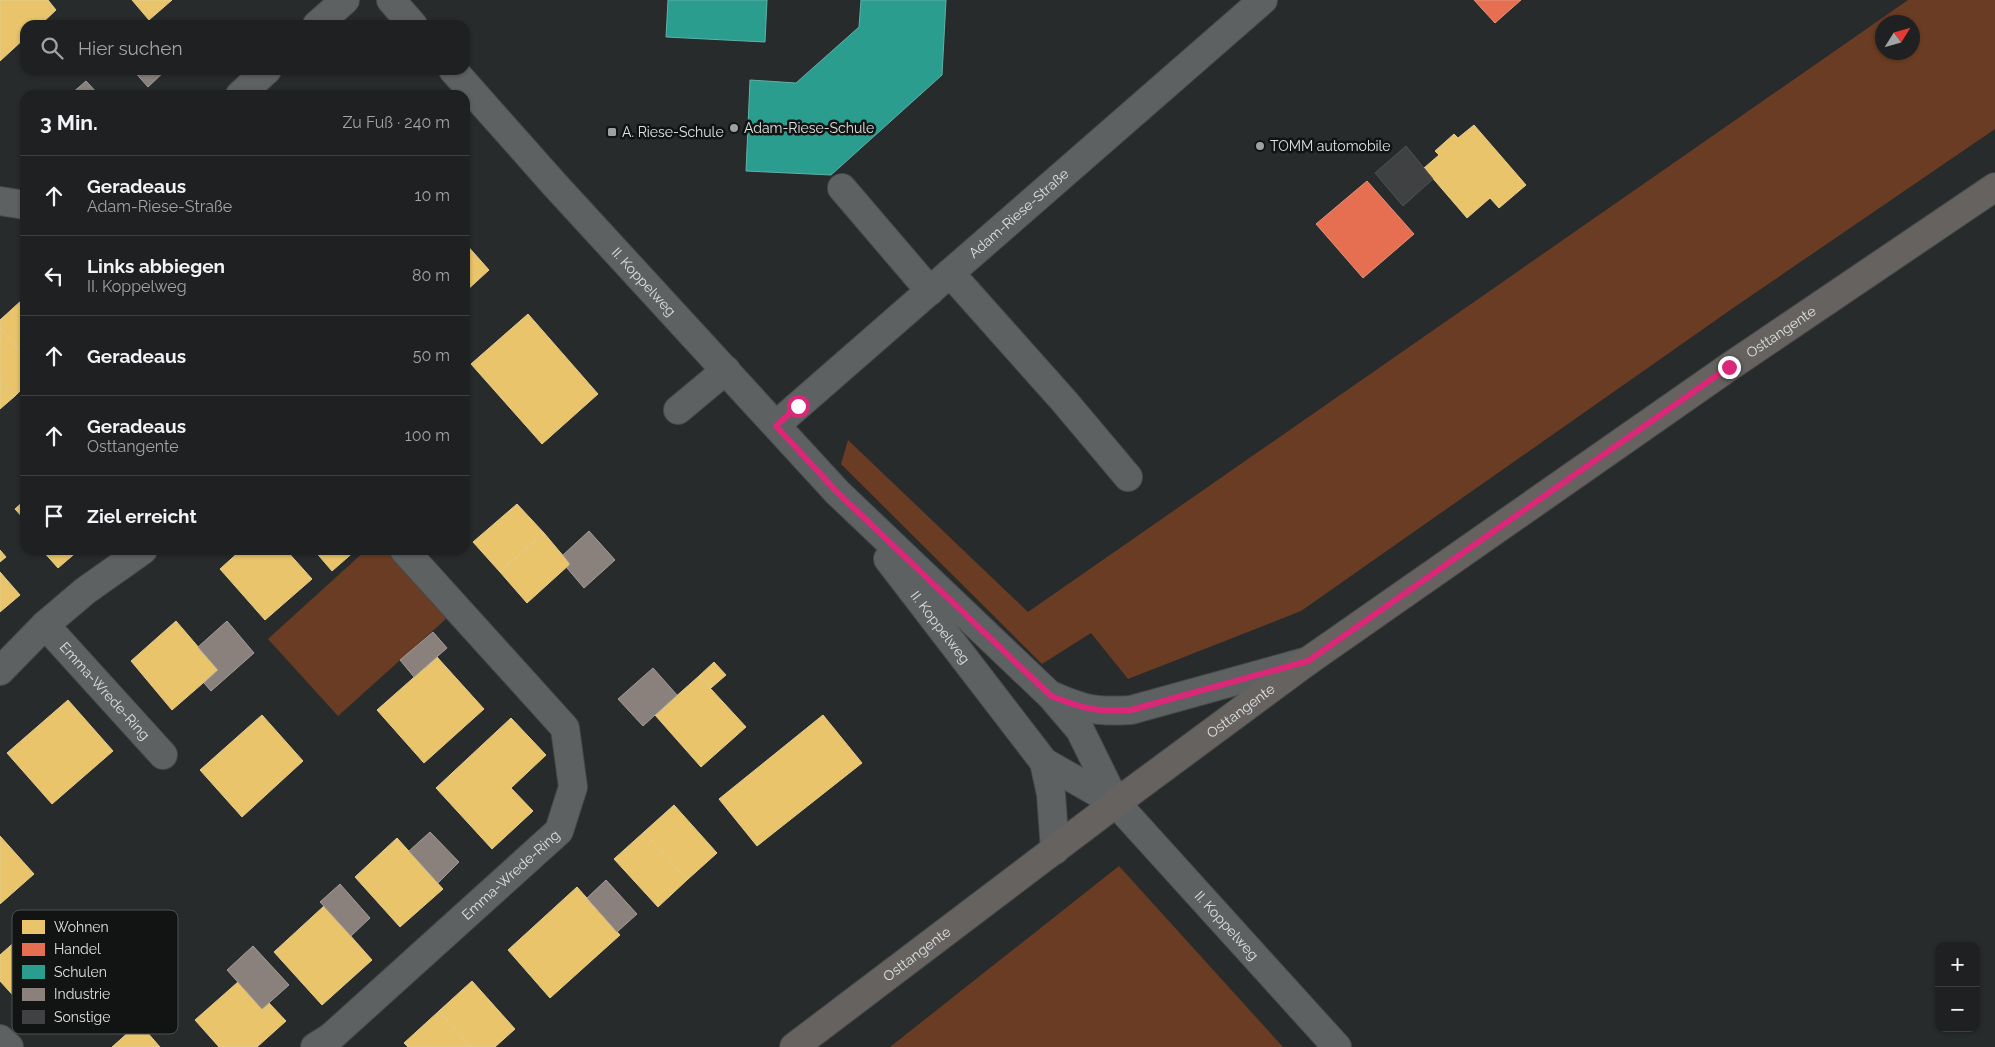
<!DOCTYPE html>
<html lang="de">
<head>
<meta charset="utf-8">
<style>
	:root { --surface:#1e2021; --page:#2b2d2e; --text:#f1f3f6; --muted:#a1a3a5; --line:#3c3e3f }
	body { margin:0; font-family:Raleway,sans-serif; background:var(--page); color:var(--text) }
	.controls { position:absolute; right:15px; bottom:15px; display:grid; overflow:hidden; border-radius:10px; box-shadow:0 1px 4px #0004 }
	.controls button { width:45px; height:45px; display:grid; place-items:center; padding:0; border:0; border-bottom:1px solid var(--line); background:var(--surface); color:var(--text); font:25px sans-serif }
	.compass { position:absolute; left:1875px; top:15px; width:45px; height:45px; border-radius:50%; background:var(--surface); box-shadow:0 1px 4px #0004; rotate:53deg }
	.stop { position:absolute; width:15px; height:15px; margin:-11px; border:4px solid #db2777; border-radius:50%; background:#fff }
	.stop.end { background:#db2777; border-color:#fff; box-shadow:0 1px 5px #0008 }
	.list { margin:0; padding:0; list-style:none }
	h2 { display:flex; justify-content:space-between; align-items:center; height:65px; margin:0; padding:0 20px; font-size:21px }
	h2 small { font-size:16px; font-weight:400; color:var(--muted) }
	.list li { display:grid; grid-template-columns:32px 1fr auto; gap:15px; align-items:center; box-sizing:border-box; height:80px; padding:0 20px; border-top:1px solid var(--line) }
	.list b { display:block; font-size:19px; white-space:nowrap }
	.list p { margin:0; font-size:16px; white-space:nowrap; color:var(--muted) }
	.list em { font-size:16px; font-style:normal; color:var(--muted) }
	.icon { flex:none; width:28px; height:28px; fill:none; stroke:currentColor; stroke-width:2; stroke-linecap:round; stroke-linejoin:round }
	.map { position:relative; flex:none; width:1995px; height:1047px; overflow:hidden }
	.search { position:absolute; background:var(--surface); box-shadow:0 1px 4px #0004; left:20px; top:20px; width:450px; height:55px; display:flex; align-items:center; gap:12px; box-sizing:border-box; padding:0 18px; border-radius:15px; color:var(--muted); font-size:19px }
	.panel { position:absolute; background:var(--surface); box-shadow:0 1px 4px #0004; left:20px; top:90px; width:450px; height:465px; border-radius:15px }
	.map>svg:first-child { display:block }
</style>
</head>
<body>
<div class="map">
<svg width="1995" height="1047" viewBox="0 0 1995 1047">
	<rect width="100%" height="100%" fill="#282b2c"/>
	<g fill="#6a3c23" fill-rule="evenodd">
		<path d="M 1908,0 L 1995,0 L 1995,129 L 1736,306 L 1301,611 L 1128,679 L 1091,633 L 1042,664 L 841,464 L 848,440 L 1028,612 ZM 1882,22 L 1912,22 L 1912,52 L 1882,52 Z"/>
		<path d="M 366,550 L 387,550 L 448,617 L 338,716 L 268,639 Z"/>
		<path d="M 1119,866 L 1283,1047 L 890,1047 Z"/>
	</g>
	<g fill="#e9c46a" stroke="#e5cd8e">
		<path d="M 0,0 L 48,0 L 56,10 L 40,25 L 25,25 L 25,38 L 0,61 Z"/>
		<path d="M 132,0 L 172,0 L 149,20 Z"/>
		<path d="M 1474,125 L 1526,185 L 1499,208 L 1490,198 L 1467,218 L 1424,168 L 1439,155 L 1435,151 L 1454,134 L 1458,138 Z"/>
		<path d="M 465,243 L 489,270 L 465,292 Z"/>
		<path d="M 22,300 L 25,304 L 25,356 L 0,328 L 0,320 Z"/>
		<path d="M 528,314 L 598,394 L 542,444 L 471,364 Z"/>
		<path d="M 0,328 L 25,356 L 25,386 L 15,396 L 0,379 Z"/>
		<path d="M 0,379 L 15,396 L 0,409 Z"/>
		<path d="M 25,500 L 25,520 L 15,509 Z"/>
		<path d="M 517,504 L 544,533 L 500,572 L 473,542 Z"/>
		<path d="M 544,533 L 570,564 L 527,603 L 500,572 Z"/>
		<path d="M 0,550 L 6,557 L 0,562 Z"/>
		<path d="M 42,550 L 79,550 L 58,568 Z"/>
		<path d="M 241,550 L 286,550 L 312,579 L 265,620 L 220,569 Z"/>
		<path d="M 314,550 L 356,550 L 332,571 Z"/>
		<path d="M 0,572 L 20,595 L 0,612 Z"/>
		<path d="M 176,621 L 218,670 L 172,710 L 131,661 Z"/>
		<path d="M 437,657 L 484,709 L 424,763 L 377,710 Z"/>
		<path d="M 714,662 L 726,675 L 711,688 L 699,676 Z"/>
		<path d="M 699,676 L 746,727 L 701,767 L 655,715 Z"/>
		<path d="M 68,700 L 113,751 L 52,804 L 7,753 Z"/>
		<path d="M 262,715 L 303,761 L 242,817 L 200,770 Z"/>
		<path d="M 823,715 L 862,763 L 757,846 L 719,799 Z"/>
		<path d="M 511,718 L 546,755 L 511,788 L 533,811 L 492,849 L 436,788 Z"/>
		<path d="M 674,805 L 717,853 L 687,880 L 644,832 Z"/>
		<path d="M 644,832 L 687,880 L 658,907 L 614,859 Z"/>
		<path d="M 0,836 L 34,874 L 0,904 Z"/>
		<path d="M 397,838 L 443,889 L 400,927 L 355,877 Z"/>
		<path d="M 577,887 L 620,935 L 550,998 L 508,950 Z"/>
		<path d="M 324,906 L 372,960 L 322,1005 L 274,952 Z"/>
		<path d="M 27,931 L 68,979 L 29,1013 L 0,981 L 0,955 Z"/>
		<path d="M 472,981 L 515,1029 L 495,1047 L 471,1047 L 439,1011 Z"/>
		<path d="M 238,982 L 262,1009 L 269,1003 L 286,1021 L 257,1047 L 219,1047 L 195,1020 Z"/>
		<path d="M 439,1011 L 471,1047 L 408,1047 L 404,1043 Z"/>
		<path d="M 139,1023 L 160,1047 L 112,1047 Z"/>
	</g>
	<g fill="#e76f51" stroke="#e4917c">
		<path d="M 1474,0 L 1521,0 L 1495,23 Z"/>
		<path d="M 1367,181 L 1414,234 L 1363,278 L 1316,224 Z"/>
	</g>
	<g fill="#2a9d8f" stroke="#60b1a8">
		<path d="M 668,0 L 767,0 L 765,42 L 666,37 Z"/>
		<path d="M 861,0 L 946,0 L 942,75 L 831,175 L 746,171 L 750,80 L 796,83 L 859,27 Z"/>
	</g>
	<g fill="#8a817c" stroke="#a39e9a">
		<path d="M 133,70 L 166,70 L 148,87 Z"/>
		<path d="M 86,81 L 99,95 L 70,95 Z"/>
		<path d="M 589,531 L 615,560 L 584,588 L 567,568 L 570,564 L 563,555 Z"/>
		<path d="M 227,621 L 254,653 L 211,691 L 204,683 L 218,670 L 198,647 Z"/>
		<path d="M 433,632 L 447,648 L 414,677 L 400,660 Z"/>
		<path d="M 653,668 L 677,695 L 643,726 L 618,699 Z"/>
		<path d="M 430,832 L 459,862 L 438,883 L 409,851 Z"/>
		<path d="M 606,880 L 637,914 L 617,932 L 587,898 Z"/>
		<path d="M 340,884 L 370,918 L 351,936 L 320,902 Z"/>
		<path d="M 253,946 L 289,985 L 262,1009 L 227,970 Z"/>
	</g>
	<path fill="#3f4142" stroke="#4e5051" d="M 1406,146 L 1433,179 L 1403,206 L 1375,173 Z"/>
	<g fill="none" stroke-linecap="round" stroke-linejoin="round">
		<g stroke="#464949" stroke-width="30">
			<g id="minor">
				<path d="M 391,0 L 413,25"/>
				<path d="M 317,25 L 345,0"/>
				<path id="s1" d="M 453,70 L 555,185 L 837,492 L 1051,696 L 1080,730 L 1116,803"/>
				<path d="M 240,95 L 267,70"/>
				<path d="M 842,188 L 930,291"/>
				<path d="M 0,201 L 25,205"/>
				<path d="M 950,273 L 1064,401 L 1128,477"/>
				<path d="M 678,410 L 726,370"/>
				<path id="s2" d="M 776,425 L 1263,0"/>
				<path id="s3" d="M 888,559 L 1044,762 L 1116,803 L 1337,1047"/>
				<path id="s4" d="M 45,625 L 163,755"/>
				<path d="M 0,671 L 45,625 L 85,591 L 143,550"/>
				<path d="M 1053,696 C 1085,710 1096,712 1131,710 L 1308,661"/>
				<path d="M 1044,762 L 1051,794 L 1055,850"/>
				<path d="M 0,1039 L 9,1047"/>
				<path id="s5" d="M 315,1047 L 331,1037 L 559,831 L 573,787 L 565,728 L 404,550"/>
			</g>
		</g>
		<g stroke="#464949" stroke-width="30">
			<g id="major">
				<path id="s6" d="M 794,1047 L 1116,803 L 1308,661 L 1729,367 L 1995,187"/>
			</g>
		</g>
		<use href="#minor" stroke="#5e6162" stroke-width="28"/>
		<use href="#major" stroke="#656260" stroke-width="28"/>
	</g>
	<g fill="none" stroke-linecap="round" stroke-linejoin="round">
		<path stroke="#db2777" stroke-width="6" d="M 798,406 L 776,426 L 837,492 L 1051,696 C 1085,709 1095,712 1131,710 L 1308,661 L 1729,367"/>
	</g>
	<g fill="#9ea1a2" stroke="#121414" stroke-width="2">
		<circle cx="734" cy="128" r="5"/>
		<rect x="607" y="127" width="10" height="10" rx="2.5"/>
		<circle cx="1260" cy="146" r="5"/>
	</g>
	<g text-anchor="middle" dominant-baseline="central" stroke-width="5" stroke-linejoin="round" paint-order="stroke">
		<g font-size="14" fill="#dde1e1" stroke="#121414" text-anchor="start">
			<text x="744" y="128">Adam-Riese-Schule</text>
			<text x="622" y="132">A. Riese-Schule</text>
			<text x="1270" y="146">TOMM automobile</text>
		</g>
		<g font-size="14" fill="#dde1e1" stroke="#121414">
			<text stroke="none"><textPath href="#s2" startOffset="322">Adam-Riese-Straße</textPath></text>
			<text stroke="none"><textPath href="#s1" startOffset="285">II. Koppelweg</textPath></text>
			<text stroke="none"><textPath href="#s6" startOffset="1219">Osttangente</textPath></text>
			<text stroke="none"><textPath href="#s3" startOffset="86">II. Koppelweg</textPath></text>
			<text stroke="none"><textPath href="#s4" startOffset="89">Emma-Wrede-Ring</textPath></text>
			<text stroke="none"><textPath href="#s6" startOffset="559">Osttangente</textPath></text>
			<text stroke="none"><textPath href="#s5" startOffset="261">Emma-Wrede-Ring</textPath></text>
			<text stroke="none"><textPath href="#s3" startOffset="504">II. Koppelweg</textPath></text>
			<text stroke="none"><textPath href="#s6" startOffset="154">Osttangente</textPath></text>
		</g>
	</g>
	<rect x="12" y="910" width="166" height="124" rx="8" fill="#121414" stroke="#4f5252" stroke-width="1"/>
	<rect x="22" y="920" width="23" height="14" fill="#e9c46a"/>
	<rect x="22" y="943" width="23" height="13" fill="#e76f51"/>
	<rect x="22" y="965" width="23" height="14" fill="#2a9d8f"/>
	<rect x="22" y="988" width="23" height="13" fill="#8a817c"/>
	<rect x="22" y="1010" width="23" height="14" fill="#3f4142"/>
	<g font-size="14" fill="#dde1e1">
		<text x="54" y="932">Wohnen</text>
		<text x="54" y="954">Handel</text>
		<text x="54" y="977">Schulen</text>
		<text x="54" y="999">Industrie</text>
		<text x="54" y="1022">Sonstige</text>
	</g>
</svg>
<div class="controls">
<button>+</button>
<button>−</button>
</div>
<svg class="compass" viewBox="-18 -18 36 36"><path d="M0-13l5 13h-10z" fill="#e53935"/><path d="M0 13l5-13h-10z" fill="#a1a3a5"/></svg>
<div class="stop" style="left:798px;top:406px"></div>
<div class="stop end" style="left:1729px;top:367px"></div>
<div class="search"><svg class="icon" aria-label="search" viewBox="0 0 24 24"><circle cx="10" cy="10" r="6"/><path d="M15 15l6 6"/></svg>Hier suchen</div>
<section class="panel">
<h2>3 Min.<small>Zu Fuß · 240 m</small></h2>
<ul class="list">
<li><svg class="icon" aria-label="ahead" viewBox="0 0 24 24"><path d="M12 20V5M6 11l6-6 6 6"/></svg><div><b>Geradeaus</b><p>Adam-Riese-Straße</p></div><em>10 m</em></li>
<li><svg class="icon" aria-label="left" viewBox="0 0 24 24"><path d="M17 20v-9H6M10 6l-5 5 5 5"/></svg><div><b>Links abbiegen</b><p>II. Koppelweg</p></div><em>80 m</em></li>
<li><svg class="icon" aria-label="ahead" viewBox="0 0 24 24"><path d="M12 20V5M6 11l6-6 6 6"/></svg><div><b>Geradeaus</b></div><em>50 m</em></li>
<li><svg class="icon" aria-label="ahead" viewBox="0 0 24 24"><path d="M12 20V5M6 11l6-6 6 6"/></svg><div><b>Geradeaus</b><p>Osttangente</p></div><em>100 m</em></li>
<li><svg class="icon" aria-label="arrive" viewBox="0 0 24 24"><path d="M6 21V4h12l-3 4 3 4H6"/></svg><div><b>Ziel erreicht</b></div></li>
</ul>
</section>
</div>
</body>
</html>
